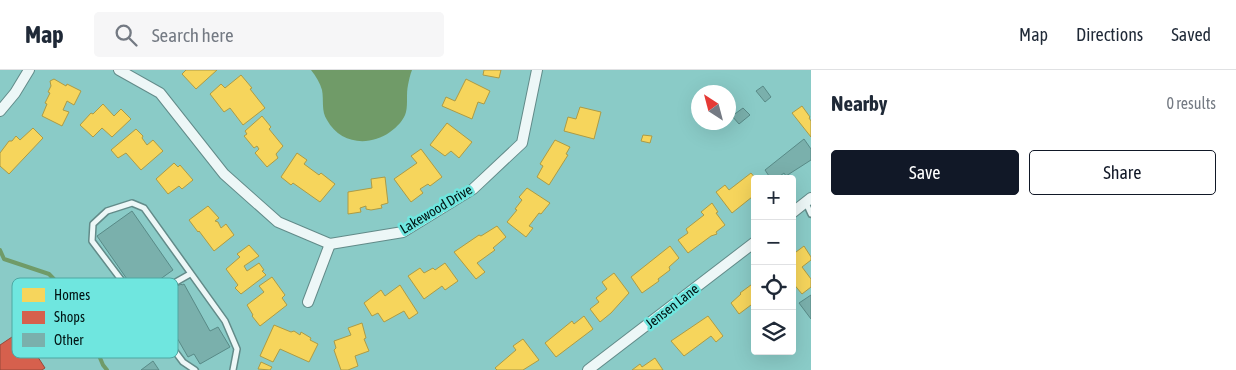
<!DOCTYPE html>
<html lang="en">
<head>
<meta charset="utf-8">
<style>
	:root { --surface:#fff; --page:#f6f6f7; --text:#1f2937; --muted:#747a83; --line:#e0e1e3; --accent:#111827 }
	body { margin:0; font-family:"Asap Condensed",sans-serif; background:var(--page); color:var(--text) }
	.controls { position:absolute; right:15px; bottom:15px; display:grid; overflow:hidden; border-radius:5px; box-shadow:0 5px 20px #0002 }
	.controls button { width:45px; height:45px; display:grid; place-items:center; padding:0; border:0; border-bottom:1px solid var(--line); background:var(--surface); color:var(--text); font:25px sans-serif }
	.compass { position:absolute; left:691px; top:15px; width:45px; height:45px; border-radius:50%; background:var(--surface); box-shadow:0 5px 20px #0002; rotate:324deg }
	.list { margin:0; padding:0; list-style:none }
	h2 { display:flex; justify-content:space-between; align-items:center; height:65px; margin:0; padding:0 20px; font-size:21px }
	h2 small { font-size:16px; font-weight:400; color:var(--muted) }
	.actions { display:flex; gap:10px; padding:15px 20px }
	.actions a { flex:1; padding:11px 0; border:1px solid var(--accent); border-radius:5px; text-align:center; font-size:18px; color:var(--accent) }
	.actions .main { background:var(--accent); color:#fff }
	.icon { flex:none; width:28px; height:28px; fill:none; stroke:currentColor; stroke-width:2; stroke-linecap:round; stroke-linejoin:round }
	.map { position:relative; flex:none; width:811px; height:300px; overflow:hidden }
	header { display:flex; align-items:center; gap:30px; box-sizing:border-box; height:70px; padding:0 25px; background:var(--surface); border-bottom:1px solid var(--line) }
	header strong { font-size:24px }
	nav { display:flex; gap:28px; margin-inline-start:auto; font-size:18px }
	.search { width:350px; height:45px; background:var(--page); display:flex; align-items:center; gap:12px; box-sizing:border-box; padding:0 18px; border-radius:5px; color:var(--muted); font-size:19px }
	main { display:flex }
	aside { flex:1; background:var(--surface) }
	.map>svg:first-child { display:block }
</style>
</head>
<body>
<header>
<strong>Map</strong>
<div class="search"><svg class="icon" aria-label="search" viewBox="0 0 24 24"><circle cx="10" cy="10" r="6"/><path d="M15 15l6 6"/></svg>Search here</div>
<nav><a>Map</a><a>Directions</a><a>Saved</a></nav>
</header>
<main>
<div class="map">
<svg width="811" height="300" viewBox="0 0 811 300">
	<rect width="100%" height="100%" fill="#8acbc7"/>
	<path fill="#709b68" d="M 311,0 L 412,0 C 410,5 409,10 408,15 C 406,24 408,33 406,42 C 404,50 397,57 390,62 C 369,77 340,74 327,50 C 321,41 324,30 322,20 C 320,13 316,6 311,0 Z"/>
	<g fill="#f6d55c" stroke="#ac9b46">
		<path d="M 186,0 L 217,0 L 196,19 L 182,4 Z"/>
		<path d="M 484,0 L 501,0 L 499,8 L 483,5 Z"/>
		<path d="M 241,5 L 252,18 L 250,19 L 265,38 L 243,55 L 230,38 L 224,42 L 210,24 L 221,14 L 225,18 Z"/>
		<path d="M 54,9 L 66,16 L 67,14 L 81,21 L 74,35 L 67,31 L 63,40 L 69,42 L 62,56 L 42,46 L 47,34 L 45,33 L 50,23 L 48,22 L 51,16 L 50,11 Z"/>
		<path d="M 466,9 L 490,21 L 484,34 L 478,32 L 472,49 L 442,36 L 446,27 L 455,31 Z"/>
		<path d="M 103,34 L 114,46 L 121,39 L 131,49 L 112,67 L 102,58 L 93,67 L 80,55 L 91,43 L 93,44 Z"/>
		<path d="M 802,36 L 810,47 L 809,48 L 811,51 L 811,67 L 792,43 Z"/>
		<path d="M 580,37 L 601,42 L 594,69 L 564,61 L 568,47 L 576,49 Z"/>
		<path d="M 262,46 L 271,57 L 269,59 L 283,76 L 276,84 L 278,88 L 267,97 L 255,83 L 259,79 L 257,76 L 254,78 L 244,66 L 247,64 L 245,61 Z"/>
		<path d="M 447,53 L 472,72 L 459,88 L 451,81 L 445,86 L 430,75 Z"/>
		<path d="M 33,58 L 43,68 L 9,104 L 0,96 L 0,83 L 9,71 L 12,71 L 16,66 L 20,70 Z"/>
		<path d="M 136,59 L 143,66 L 142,68 L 147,75 L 153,70 L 163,81 L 141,100 L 126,83 L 118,88 L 111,80 Z"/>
		<path d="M 643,65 L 652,66 L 650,73 L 641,71 Z"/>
		<path d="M 555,70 L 570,77 L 566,84 L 568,85 L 549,115 L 537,107 L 543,96 L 540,94 Z"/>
		<path d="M 421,79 L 442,107 L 430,116 L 428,114 L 420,119 L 423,123 L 411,132 L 394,109 L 417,93 L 411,86 Z"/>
		<path d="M 297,83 L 307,90 L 304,94 L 319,105 L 321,103 L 335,114 L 320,132 L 293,113 L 291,115 L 281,107 Z"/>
		<path d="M 174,93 L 178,97 L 180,95 L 193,110 L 182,119 L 179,116 L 168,124 L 156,109 Z"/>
		<path d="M 751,103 L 756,109 L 755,131 L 752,127 L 732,143 L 716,122 L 725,115 L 729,120 Z"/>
		<path d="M 385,107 L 388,133 L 381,135 L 382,138 L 371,140 L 366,139 L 366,136 L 360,138 L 361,142 L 348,144 L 348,122 L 372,118 L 371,109 Z"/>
		<path d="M 527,118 L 550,133 L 541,144 L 539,143 L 529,156 L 533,158 L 526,167 L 507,152 L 517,140 L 515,139 L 522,130 L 519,127 Z"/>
		<path d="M 712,133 L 718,142 L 716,143 L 725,155 L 716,162 L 717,164 L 711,166 L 688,183 L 678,170 L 688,163 L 686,159 L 704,145 L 701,142 Z"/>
		<path d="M 208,136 L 219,148 L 215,151 L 218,152 L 221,158 L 226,154 L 234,165 L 214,181 L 199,161 L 198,162 L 189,150 Z"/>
		<path d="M 497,156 L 506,167 L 493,178 L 495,180 L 477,193 L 485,202 L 476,209 L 454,182 L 479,165 L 481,166 Z"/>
		<path d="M 249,175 L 259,186 L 244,196 L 247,201 L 259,193 L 264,200 L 262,201 L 266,205 L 241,224 L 235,218 L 238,215 L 226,199 L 240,187 L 237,184 Z"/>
		<path d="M 670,176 L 679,188 L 669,197 L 670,200 L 658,209 L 659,211 L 642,223 L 631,207 Z"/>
		<path d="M 804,176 L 811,187 L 811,190 L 802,197 L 811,209 L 811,217 L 802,224 L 792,212 L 792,185 Z"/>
		<path d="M 445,193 L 458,211 L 445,220 L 442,216 L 424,229 L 408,206 L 420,198 L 424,203 L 433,198 L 435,200 Z"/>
		<path d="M 614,203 L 629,223 L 611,243 L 600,252 L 590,239 L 599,232 L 596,228 L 607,219 L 602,212 Z"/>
		<path d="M 272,207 L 285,225 L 282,228 L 287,235 L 260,256 L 252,246 L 253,245 L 247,235 L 264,222 L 259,216 Z"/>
		<path d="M 755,212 L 755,232 L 739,244 L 731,233 L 741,224 L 740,223 Z"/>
		<path d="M 400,215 L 418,243 L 409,249 L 404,241 L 384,252 L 378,243 L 372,246 L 364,233 L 381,220 L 385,226 Z"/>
		<path d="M 584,246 L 593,259 L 556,287 L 545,273 L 572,251 L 574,254 Z"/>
		<path d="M 708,246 L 723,266 L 716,272 L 711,266 L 684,286 L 671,271 Z"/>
		<path d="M 362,253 L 366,268 L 364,269 L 369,281 L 355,286 L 358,296 L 348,300 L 341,300 L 334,280 L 336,278 L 334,271 L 351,265 L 348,258 Z"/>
		<path d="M 274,255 L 291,262 L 294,261 L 300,265 L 301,262 L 311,268 L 310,270 L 318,274 L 309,292 L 280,279 L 273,292 L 260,286 Z"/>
		<path d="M 523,269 L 539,290 L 523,300 L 497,300 L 495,298 L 516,280 L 513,276 Z"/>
		<path d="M 655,288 L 663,300 L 632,300 L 640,294 L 642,297 Z"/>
		<path d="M 261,292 L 272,297 L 270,300 L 258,299 Z"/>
	</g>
	<path fill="#d6604d" stroke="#96493b" d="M 21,261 L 45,298 L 42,300 L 0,300 L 0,275 Z"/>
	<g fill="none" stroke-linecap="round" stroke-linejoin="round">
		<path stroke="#709b68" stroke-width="4" d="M 0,180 L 4,189 L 49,204 L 77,233 L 103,295 L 107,300"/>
	</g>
	<g fill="#7ab0ac" stroke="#588a87">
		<path d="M 763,16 L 771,27 L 765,32 L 756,21 Z"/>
		<path d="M 743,38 L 750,45 L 739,54 L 732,46 Z"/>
		<path d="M 804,69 L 811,79 L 811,90 L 786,106 L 784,103 L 776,109 L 771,109 L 765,100 Z"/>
		<path d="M 132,141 L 173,200 L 138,225 L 97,166 Z"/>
		<path d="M 181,214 L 182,215 L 184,214 L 210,261 L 218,257 L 230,277 L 200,294 L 194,284 L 188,287 L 165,247 L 162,248 L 153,233 L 156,232 L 154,229 Z"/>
		<path d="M 811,225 L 811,249 L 799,233 Z"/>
		<path d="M 153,291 L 159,300 L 141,300 Z"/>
	</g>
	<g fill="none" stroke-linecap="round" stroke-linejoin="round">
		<g stroke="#628b89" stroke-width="8">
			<g id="service">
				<path d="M 806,133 L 811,144"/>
				<path d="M 139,233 L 190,204"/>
				<path d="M 195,300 L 183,292 L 92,171 L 93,154 L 107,141 L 132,133 L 144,138 L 225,251 L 237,279 L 233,300"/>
			</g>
		</g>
		<g stroke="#628b89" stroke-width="12">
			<g id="minor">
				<path d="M 119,0 L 160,23 L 224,104 L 278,152 L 330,174 L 403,162 L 473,119 L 522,73 L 537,0"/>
				<path d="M 0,41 L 15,23 L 29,0"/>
				<path d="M 792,143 L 811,128"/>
				<path d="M 308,232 L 330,174"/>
				<path d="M 588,300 L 755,172"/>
			</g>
		</g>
		<use href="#service" stroke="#edf7f7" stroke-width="5"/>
		<use href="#minor" stroke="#edf7f7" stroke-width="10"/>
	</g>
	<g text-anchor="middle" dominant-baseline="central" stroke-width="5" stroke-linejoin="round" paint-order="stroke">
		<g font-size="14" fill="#001312" stroke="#6fe6df">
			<text transform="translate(436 139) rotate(-31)">Lakewood Drive</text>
			<text transform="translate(672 236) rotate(-38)">Jensen Lane</text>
		</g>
	</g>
	<rect x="12" y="208" width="166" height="80" rx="8" fill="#6fe6df" stroke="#4ea7a2" stroke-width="1"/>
	<rect x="22" y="218" width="23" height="14" fill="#f6d55c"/>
	<rect x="22" y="241" width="23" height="13" fill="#d6604d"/>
	<rect x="22" y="263" width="23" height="14" fill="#7ab0ac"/>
	<g font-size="14" fill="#001312">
		<text x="54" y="230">Homes</text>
		<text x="54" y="252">Shops</text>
		<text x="54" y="275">Other</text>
	</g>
</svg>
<div class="controls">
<button>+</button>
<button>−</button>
<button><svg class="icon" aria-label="locate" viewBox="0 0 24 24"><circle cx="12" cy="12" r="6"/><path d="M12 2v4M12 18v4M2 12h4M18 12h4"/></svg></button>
<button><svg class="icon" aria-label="layers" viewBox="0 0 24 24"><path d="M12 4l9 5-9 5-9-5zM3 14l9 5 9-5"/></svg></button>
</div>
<svg class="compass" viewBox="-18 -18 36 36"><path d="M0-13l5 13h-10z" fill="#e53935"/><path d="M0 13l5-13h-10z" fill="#747a83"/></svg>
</div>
<aside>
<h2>Nearby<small>0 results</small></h2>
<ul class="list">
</ul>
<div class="actions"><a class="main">Save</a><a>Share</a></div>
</aside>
</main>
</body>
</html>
